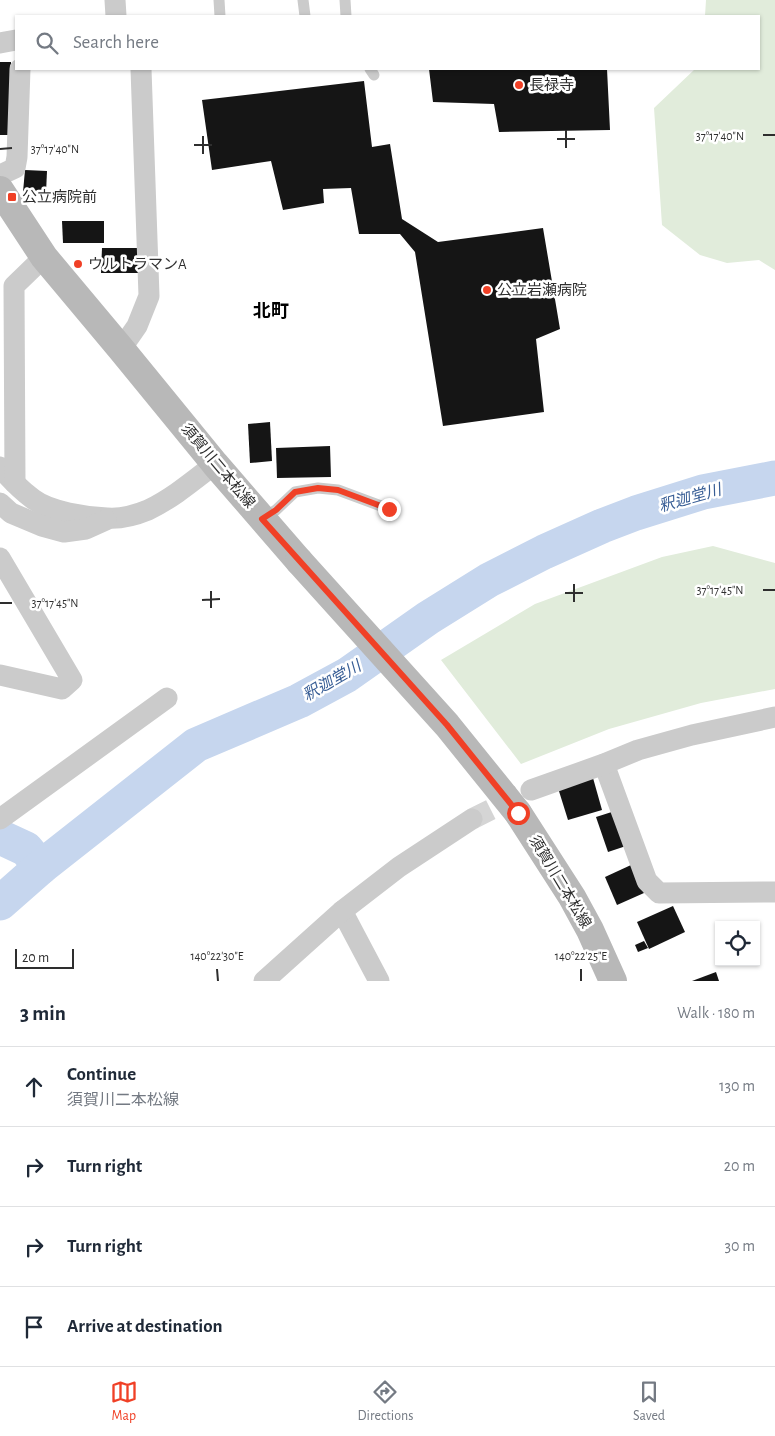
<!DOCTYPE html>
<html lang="en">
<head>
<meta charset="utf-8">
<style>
	:root { --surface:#fff; --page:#f2f2f3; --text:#1f2937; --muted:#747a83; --line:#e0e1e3; --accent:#f04026 }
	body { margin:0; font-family:"Alegreya Sans","Noto Sans JP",sans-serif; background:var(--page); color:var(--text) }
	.controls { position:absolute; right:15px; bottom:15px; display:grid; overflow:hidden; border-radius:0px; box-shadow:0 1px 4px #0004 }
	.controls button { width:45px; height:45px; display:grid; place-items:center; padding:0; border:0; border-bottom:1px solid var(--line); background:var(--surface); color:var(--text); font:25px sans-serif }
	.scale { position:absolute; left:15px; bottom:12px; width:59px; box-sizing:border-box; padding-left:5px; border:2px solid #2e2e2e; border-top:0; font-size:14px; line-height:18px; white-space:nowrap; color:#2e2e2e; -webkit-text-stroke:4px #fff; paint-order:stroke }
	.stop { position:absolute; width:15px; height:15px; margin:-11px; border:4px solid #f04026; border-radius:50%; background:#fff }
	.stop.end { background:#f04026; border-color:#fff; box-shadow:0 1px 5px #0008 }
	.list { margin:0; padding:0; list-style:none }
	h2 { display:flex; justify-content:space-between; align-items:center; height:65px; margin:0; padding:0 20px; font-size:21px }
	h2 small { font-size:16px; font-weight:400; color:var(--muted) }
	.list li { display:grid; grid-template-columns:32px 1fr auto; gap:15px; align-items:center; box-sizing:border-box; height:80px; padding:0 20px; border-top:1px solid var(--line) }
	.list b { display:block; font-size:19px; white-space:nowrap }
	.list p { margin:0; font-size:16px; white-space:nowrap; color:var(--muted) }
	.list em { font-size:16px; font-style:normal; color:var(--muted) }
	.icon { flex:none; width:28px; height:28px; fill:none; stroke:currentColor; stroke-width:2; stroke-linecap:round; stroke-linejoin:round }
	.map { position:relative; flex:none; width:775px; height:981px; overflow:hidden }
	.search { position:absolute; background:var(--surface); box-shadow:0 1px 4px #0004; left:15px; right:15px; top:15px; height:55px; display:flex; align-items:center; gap:12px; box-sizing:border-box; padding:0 18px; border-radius:0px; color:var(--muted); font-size:19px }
	.sheet { height:385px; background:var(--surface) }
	nav { display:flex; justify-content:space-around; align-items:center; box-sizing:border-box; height:70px; border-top:1px solid var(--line); background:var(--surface); font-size:14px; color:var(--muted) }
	nav a { display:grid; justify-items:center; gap:2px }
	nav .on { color:var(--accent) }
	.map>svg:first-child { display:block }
</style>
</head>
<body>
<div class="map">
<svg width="775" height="981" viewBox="0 0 775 981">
	<rect width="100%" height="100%" fill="#fff"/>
	<g fill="#e1ecdb">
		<path d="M 706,0 L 775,0 L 775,270 L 759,260 L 727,263 L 700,255 L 662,225 L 654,108 L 695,69 L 759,69 L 759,16 L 705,16 Z"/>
		<path d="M 713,546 L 775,563 L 775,689 L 701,703 L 609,729 L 521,764 L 441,660 L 535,604 L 662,557 Z"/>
	</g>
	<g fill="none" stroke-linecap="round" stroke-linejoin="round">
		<g stroke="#c6d6ee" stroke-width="35">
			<path d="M 0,837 L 26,849 L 41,867"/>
			<path d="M 0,903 L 41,867 L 196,745 L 299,701 L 347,675 L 428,618 L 489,580 L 544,552 L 602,526 L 636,513 L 703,492 L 775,478"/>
		</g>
	</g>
	<g fill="#151515">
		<path d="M 0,62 L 11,62 L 10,135 L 0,135 Z"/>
		<path d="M 429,69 L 607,69 L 610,130 L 499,132 L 494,104 L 433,102 Z"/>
		<path d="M 364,81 L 372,147 L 390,144 L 402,219 L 438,242 L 543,228 L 560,329 L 536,339 L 544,412 L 443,426 L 415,252 L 400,234 L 359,234 L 351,188 L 323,189 L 324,203 L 283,210 L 271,161 L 212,170 L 202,100 Z"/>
		<path d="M 25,170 L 47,171 L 46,193 L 23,192 Z"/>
		<path d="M 62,221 L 104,221 L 104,243 L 63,243 Z"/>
		<path d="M 102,248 L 141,248 L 141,273 L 101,273 Z"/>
		<path d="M 270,422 L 272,461 L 250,463 L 248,424 Z"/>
		<path d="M 330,446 L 331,477 L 277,478 L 276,448 Z"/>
		<path d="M 593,778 L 602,810 L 568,820 L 558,788 Z"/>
		<path d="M 618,810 L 629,845 L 608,852 L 596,817 Z"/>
		<path d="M 631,865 L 644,893 L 617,905 L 605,877 Z"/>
		<path d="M 673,906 L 685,932 L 649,949 L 637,922 Z"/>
		<path d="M 644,941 L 648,948 L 638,952 L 635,945 Z"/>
		<path d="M 716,972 L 719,981 L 692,981 Z"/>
	</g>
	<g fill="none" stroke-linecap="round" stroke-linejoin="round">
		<path stroke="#d5d5d5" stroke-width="21" stroke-dasharray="21 11" stroke-linecap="butt" d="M 472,819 L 522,794"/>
		<g stroke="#cbcbcb" stroke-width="11">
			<path d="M 219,0 L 220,16"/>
			<path d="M 303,0 L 305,16"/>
			<path d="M 345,0 L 346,16"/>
			<path d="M 370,69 L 374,75"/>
			<path d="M 262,519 L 276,510 L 295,492 L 318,488 L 338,490 L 389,509"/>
		</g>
		<g stroke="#cbcbcb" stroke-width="21">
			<path d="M 115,0 L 116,16"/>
			<path d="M 0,43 L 16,40"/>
			<path d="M 0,175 L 15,168 L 17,157 L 20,69"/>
			<path d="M 121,349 L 137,326 L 149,296 L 141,69"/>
			<path d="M 0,467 C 10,479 21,490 33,499 C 50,512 86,517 107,518 C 120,519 136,515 148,510 C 173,498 194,480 215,464"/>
			<path d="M 15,483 L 14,286 L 44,257"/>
			<path d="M 0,503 L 11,513 L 42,526 L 64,532 L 86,529 L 106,520"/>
			<path d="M 0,558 L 72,680 L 62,689 L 0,675"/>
			<path d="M 604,764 L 647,881 L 659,893 L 775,892"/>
			<path d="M 531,790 L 604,764 L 638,750 L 692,735 L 775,717"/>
			<path d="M 0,819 L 167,698"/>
			<path d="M 342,911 L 379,981"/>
			<path d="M 264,981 L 342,911 L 399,867 L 472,819"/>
		</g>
		<g stroke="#b8b8b8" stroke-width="28">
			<path d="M 0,190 L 44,257 L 121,349 L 215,464 L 299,561"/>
			<path d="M 518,813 L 572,897 L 590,930 L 613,981"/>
		</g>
		<path stroke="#b8b8b8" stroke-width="28" d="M 299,561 L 447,725 L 518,813"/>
	</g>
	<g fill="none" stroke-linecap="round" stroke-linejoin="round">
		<path stroke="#f04026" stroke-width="6" d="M 389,509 L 338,490 L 318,488 L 295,492 L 276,510 L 262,519 L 447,725 L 518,813"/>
	</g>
	<path fill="none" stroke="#2e2e2e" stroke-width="2" d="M 566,130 L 566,148M 763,135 L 775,135M 203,136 L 203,154M 557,139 L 575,139M 194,145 L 212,145M 0,149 L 12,148M 574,584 L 574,602M 763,590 L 775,590M 211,591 L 211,608M 565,593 L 583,593M 202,600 L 220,599M 0,603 L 12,603M 217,969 L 218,981M 581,969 L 581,981"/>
	<g fill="#f04026" stroke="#fff" stroke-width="2">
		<circle cx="519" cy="85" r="5"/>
		<rect x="7" y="192" width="10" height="10" rx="2.5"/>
		<circle cx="78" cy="264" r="5"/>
		<circle cx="487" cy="290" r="5"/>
	</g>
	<g text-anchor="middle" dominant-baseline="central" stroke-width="5" stroke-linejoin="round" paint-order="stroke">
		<g font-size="15" fill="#2e2e2e" stroke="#fff" text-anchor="start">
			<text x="529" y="85">長禄寺</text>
			<text x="22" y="197">公立病院前</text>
			<text x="88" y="264">ウルトラマンA</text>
			<text x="497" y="290">公立岩瀬病院</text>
		</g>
		<g font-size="15" fill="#2e2e2e" stroke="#fff">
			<text transform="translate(218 466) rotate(50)">須賀川二本松線</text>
			<text transform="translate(560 882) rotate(59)">須賀川二本松線</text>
		</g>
		<g font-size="16" font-style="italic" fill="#375d95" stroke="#fff">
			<text transform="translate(690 498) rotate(-16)">釈迦堂川</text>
			<text transform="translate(332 681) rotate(-30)">釈迦堂川</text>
		</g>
		<g font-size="18" font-weight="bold" fill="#000" stroke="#fff">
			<text x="271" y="312">北町</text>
		</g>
	</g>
	<g font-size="12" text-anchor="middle" fill="#2e2e2e" stroke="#fff" stroke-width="5" stroke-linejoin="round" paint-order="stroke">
		<text x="720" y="140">37°17'40"N</text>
		<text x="55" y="153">37°17'40"N</text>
		<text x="720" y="594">37°17'45"N</text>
		<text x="55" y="607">37°17'45"N</text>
		<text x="217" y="960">140°22'30"E</text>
		<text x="581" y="960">140°22'25"E</text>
	</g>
</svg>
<div class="controls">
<button><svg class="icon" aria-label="locate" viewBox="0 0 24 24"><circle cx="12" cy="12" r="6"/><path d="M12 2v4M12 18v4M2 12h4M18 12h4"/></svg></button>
</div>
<div class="scale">20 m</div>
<div class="stop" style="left:518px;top:813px"></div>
<div class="stop end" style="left:389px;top:509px"></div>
<div class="search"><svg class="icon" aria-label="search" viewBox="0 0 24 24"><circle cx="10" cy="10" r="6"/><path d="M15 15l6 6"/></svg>Search here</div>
</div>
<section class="sheet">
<h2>3 min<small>Walk · 180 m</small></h2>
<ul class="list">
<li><svg class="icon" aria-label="ahead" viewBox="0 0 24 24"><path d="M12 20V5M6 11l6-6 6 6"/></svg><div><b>Continue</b><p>須賀川二本松線</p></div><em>130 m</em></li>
<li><svg class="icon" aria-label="right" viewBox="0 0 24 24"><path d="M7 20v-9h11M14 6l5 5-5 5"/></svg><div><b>Turn right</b></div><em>20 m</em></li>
<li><svg class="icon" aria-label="right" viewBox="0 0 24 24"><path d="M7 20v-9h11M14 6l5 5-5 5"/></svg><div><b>Turn right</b></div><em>30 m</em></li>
<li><svg class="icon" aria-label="arrive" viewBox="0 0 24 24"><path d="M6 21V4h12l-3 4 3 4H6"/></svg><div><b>Arrive at destination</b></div></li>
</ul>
</section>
<nav>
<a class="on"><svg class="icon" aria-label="map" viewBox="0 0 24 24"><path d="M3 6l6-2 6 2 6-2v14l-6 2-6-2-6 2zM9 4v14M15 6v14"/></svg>Map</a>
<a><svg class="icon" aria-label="directions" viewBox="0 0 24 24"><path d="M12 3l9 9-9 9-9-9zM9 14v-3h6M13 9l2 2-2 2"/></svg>Directions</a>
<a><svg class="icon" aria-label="saved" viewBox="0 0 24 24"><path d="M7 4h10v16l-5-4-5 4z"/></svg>Saved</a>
</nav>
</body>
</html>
